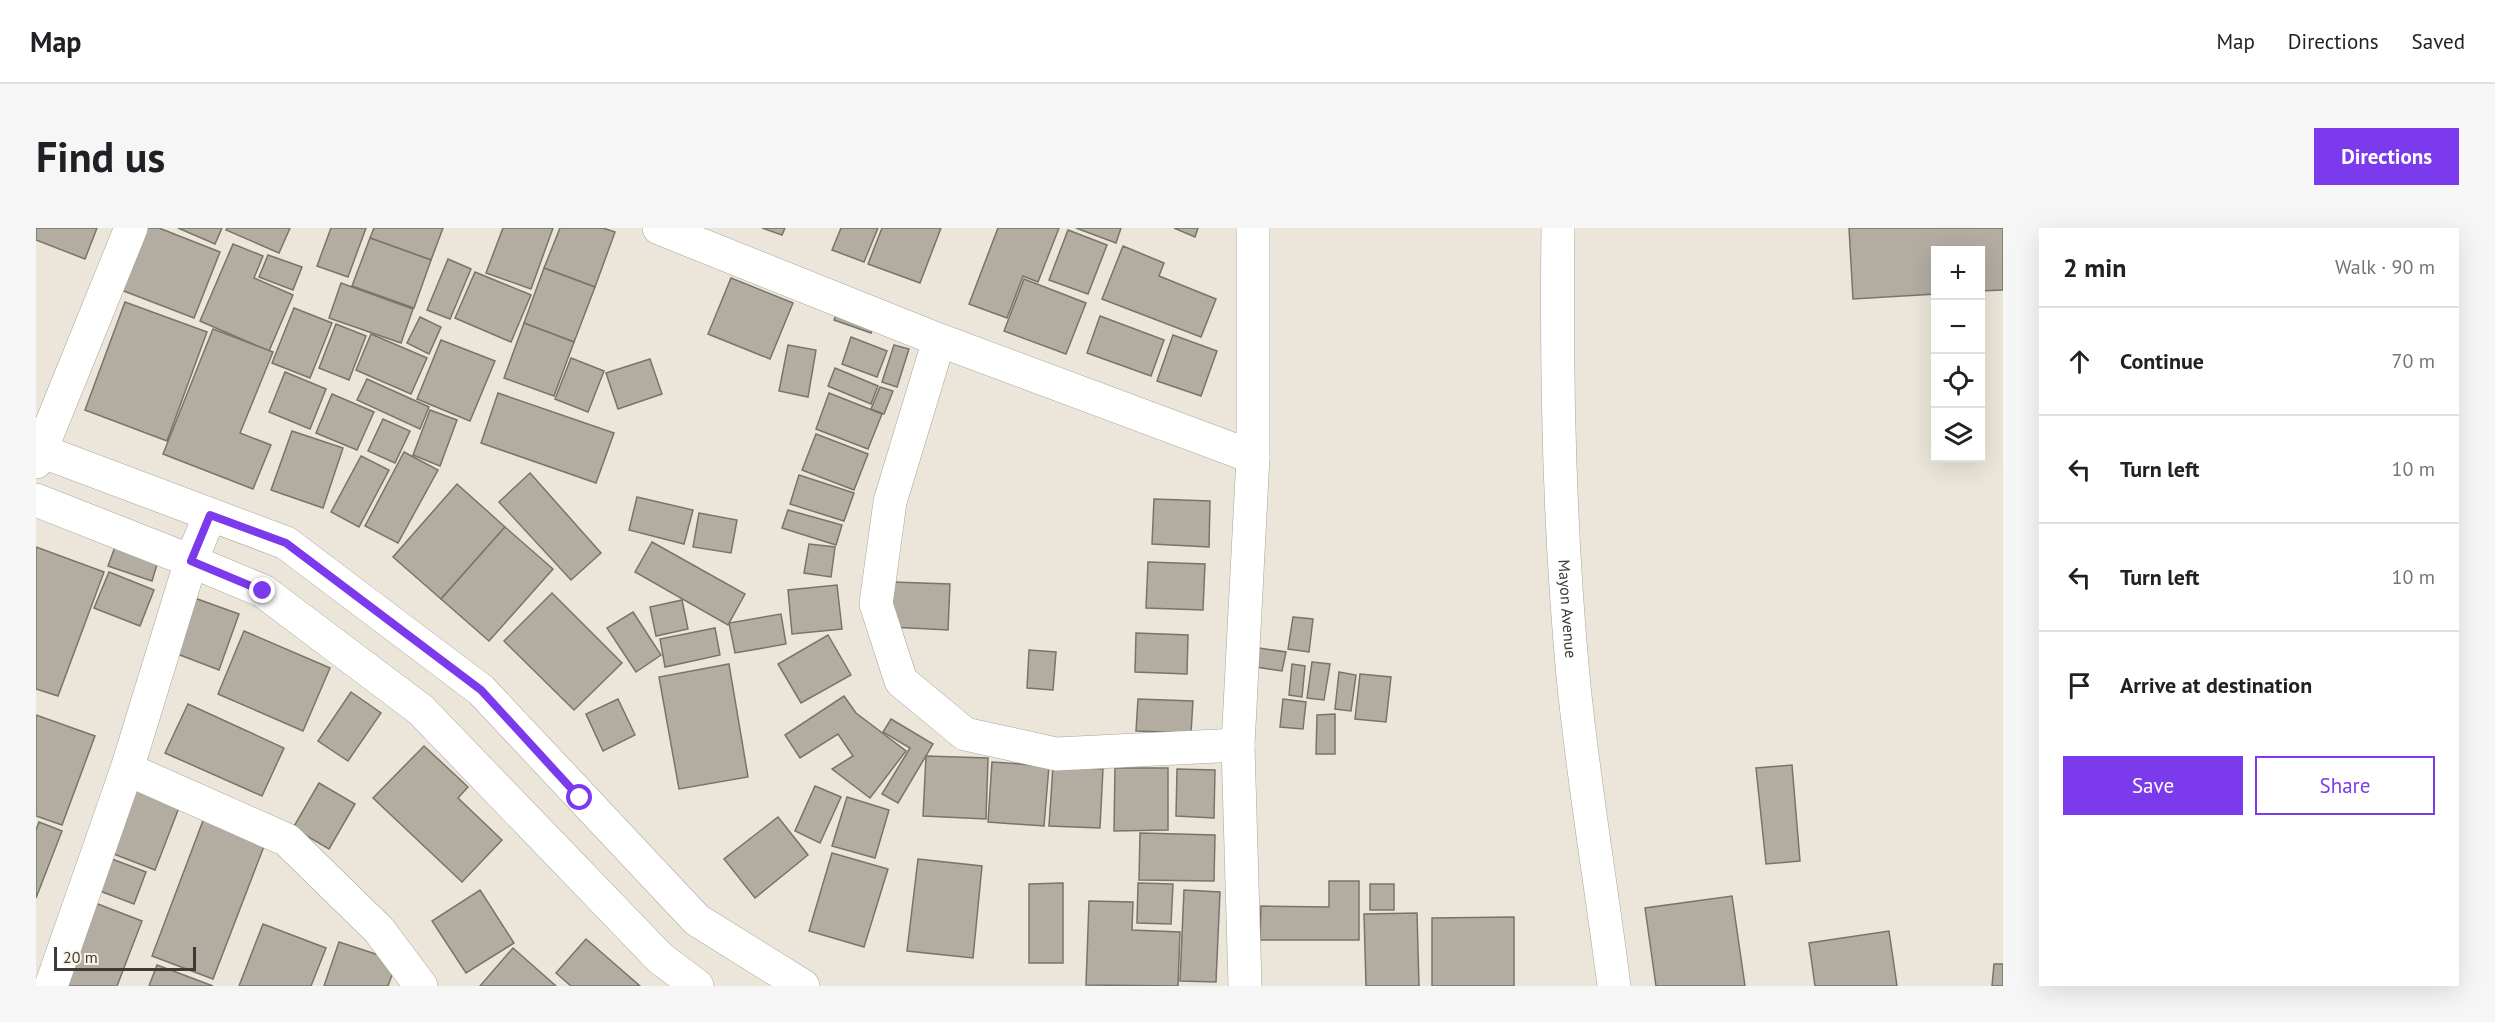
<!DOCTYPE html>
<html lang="en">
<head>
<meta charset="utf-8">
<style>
	:root { --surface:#fff; --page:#f6f6f6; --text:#202124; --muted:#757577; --line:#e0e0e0; --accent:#7c3aed }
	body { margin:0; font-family:"PT Sans",sans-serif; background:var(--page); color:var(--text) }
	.controls { position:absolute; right:18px; top:18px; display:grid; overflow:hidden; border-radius:0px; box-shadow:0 6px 24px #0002 }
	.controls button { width:54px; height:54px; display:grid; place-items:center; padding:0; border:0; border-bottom:2px solid var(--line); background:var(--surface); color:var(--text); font:30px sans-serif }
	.scale { position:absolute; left:18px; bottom:15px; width:142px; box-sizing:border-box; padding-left:6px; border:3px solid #3e3b36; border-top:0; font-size:16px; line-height:21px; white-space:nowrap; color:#3e3b36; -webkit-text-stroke:4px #f9f3e6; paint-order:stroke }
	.stop { position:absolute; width:18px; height:18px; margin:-14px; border:4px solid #7c3aed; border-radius:50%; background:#fff }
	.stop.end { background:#7c3aed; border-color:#fff; box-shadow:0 2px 6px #0008 }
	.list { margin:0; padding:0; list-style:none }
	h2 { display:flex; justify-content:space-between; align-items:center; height:78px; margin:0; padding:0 24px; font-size:26px }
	h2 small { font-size:20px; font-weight:400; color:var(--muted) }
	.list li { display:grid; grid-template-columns:39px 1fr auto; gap:18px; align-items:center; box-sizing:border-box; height:108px; padding:0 24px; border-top:2px solid var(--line) }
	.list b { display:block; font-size:22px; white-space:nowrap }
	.list em { font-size:20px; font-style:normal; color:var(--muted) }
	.actions { display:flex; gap:12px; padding:18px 24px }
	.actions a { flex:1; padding:14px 0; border:2px solid var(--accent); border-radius:0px; text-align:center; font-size:21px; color:var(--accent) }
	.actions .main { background:var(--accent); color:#fff }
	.icon { flex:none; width:33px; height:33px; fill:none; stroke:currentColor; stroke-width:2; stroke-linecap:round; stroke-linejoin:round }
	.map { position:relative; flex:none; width:1967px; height:758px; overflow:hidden; border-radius:0px }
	header { display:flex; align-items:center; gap:36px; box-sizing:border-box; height:84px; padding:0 30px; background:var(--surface); border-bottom:2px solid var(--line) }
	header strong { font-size:28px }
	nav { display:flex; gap:33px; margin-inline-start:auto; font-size:21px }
	.intro { display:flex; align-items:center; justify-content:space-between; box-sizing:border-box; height:144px; padding:0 36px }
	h1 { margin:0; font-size:42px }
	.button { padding:15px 27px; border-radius:0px; background:var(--accent); color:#fff; font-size:21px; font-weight:700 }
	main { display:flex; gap:36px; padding:0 36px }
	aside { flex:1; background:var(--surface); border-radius:0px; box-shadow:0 6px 24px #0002 }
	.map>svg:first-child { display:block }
</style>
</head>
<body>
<header>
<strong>Map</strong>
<nav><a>Map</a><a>Directions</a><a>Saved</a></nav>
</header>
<div class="intro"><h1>Find us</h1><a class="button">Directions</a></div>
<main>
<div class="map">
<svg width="1967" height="758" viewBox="0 0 1967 758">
	<rect width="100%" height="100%" fill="#ebe6d9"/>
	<g fill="#b2aca1" stroke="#797469" stroke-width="1.5">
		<path d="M 0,0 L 61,0 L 49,31 L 0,12 Z"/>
		<path d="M 103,0 L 123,0 L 184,24 L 158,90 L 80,60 Z"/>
		<path d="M 142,0 L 186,0 L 179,16 Z"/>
		<path d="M 191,0 L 254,0 L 243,25 L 190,2 Z"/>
		<path d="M 295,0 L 330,0 L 312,49 L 281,38 Z"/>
		<path d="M 338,0 L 407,0 L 395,32 L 334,10 Z"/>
		<path d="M 467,0 L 517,0 L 495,61 L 450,45 Z"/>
		<path d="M 524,0 L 567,0 L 579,4 L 559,59 L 508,40 Z"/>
		<path d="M 726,0 L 749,0 L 746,7 Z"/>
		<path d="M 805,0 L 842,0 L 828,34 L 796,22 Z"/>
		<path d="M 846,0 L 905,0 L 884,55 L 832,36 Z"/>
		<path d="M 962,0 L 1023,0 L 1002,54 L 987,48 L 971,90 L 933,76 Z"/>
		<path d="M 1040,0 L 1085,0 L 1080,15 Z"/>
		<path d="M 1138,0 L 1162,0 L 1159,9 Z"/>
		<path d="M 1813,0 L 1967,0 L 1967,62 L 1944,63 L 1944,22 L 1900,22 L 1900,66 L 1817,71 Z"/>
		<path d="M 1032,2 L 1071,17 L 1052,66 L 1013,52 Z"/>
		<path d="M 334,10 L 395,32 L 378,80 L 316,58 Z"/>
		<path d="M 197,16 L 227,28 L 218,50 L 257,67 L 233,123 L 164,93 Z"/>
		<path d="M 1087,18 L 1128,35 L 1123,48 L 1180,71 L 1165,109 L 1066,71 Z"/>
		<path d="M 232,27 L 266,39 L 257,62 L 223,49 Z"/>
		<path d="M 412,31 L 435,41 L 414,91 L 391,82 Z"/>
		<path d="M 508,40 L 559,59 L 538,114 L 488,95 Z"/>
		<path d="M 439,44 L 495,67 L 475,114 L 419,90 Z"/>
		<path d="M 695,50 L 757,75 L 734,131 L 672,106 Z"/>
		<path d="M 988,51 L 1050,75 L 1030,126 L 968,103 Z"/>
		<path d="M 305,55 L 377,81 L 365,115 L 293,90 Z"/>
		<path d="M 89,74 L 171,104 L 131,213 L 49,182 Z"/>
		<path d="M 804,77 L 841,90 L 835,105 L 798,92 Z"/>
		<path d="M 258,80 L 296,95 L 274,150 L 236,135 Z"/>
		<path d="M 1064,88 L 1128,112 L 1115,148 L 1051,125 Z"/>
		<path d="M 384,89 L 405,99 L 393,126 L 371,115 Z"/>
		<path d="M 488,95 L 538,114 L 518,168 L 468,150 Z"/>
		<path d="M 300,96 L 330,108 L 313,152 L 283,140 Z"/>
		<path d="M 177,101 L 237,124 L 204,205 L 235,217 L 217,261 L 127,226 Z"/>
		<path d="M 335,106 L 391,130 L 375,166 L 320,142 Z"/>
		<path d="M 1137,107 L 1181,123 L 1165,168 L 1121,153 Z"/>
		<path d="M 815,109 L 851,123 L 841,149 L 806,136 Z"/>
		<path d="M 405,112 L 459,133 L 434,193 L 381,171 Z"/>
		<path d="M 752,117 L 780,122 L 772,169 L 743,163 Z"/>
		<path d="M 858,117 L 873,121 L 861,159 L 846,154 Z"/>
		<path d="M 535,130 L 568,143 L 552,184 L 519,171 Z"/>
		<path d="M 614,131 L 626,166 L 582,181 L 570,145 Z"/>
		<path d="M 799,140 L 842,158 L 835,176 L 792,158 Z"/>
		<path d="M 249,144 L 290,161 L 274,201 L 233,184 Z"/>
		<path d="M 331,151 L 393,179 L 384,201 L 321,172 Z"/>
		<path d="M 844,159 L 857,163 L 848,186 L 835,181 Z"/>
		<path d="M 462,165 L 578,205 L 560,255 L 445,215 Z"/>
		<path d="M 793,165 L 846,186 L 832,221 L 780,201 Z"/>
		<path d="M 296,166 L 338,184 L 321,222 L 280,205 Z"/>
		<path d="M 394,182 L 421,192 L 404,238 L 377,227 Z"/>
		<path d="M 347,191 L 374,203 L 359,235 L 332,223 Z"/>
		<path d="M 256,203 L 307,220 L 287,280 L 235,262 Z"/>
		<path d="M 780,206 L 832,226 L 818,262 L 766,242 Z"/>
		<path d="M 368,224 L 402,242 L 362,315 L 329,298 Z"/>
		<path d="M 325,228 L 353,242 L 323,299 L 295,284 Z"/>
		<path d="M 494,245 L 565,325 L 535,352 L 463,274 Z"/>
		<path d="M 763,247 L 818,265 L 808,293 L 754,276 Z"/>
		<path d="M 421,256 L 469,299 L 405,371 L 357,329 Z"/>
		<path d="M 601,269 L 657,282 L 648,316 L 593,302 Z"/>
		<path d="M 1118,271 L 1174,273 L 1173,319 L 1116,316 Z"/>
		<path d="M 752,282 L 806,297 L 800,317 L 746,300 Z"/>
		<path d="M 663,285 L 701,292 L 695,325 L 657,319 Z"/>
		<path d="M 469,299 L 517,341 L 453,413 L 405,371 Z"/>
		<path d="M 616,314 L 709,366 L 692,397 L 599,344 Z"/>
		<path d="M 773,316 L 799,319 L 795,349 L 768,345 Z"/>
		<path d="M 0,319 L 68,344 L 22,468 L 0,461 Z"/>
		<path d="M 79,319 L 122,333 L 116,353 L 72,338 Z"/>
		<path d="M 1112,334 L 1169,336 L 1167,382 L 1110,380 Z"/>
		<path d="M 73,344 L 118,362 L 104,398 L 58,380 Z"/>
		<path d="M 857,354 L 914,356 L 912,402 L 855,399 Z"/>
		<path d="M 801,357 L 806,401 L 756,406 L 752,362 Z"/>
		<path d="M 516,365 L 586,435 L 538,482 L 468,413 Z"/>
		<path d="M 153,368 L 203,386 L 183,442 L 131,422 Z"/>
		<path d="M 646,372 L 652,401 L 620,408 L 614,379 Z"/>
		<path d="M 597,384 L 625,427 L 600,444 L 571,400 Z"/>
		<path d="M 745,386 L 750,416 L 699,425 L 693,395 Z"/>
		<path d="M 1257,389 L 1277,391 L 1273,424 L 1252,421 Z"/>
		<path d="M 679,400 L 684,427 L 629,439 L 624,411 Z"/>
		<path d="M 208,403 L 294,440 L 267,503 L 182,466 Z"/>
		<path d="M 1100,405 L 1152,407 L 1151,446 L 1099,444 Z"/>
		<path d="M 792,407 L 815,447 L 765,475 L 742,436 Z"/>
		<path d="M 1223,420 L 1250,424 L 1246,443 L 1220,439 Z"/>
		<path d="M 993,422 L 1020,424 L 1017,462 L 991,460 Z"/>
		<path d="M 1276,434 L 1294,436 L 1288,472 L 1271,470 Z"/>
		<path d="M 693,436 L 712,549 L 643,561 L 623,449 Z"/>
		<path d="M 1256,436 L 1269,438 L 1266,469 L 1253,467 Z"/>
		<path d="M 1303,444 L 1320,447 L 1315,483 L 1299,481 Z"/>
		<path d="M 1324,446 L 1355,449 L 1350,494 L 1319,491 Z"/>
		<path d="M 315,464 L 345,485 L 312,533 L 282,513 Z"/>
		<path d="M 808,468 L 820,485 L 870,523 L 834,570 L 796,541 L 817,528 L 802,506 L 764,530 L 749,507 Z"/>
		<path d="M 582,471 L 599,507 L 567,523 L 550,486 Z"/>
		<path d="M 1102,471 L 1157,473 L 1155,505 L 1100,503 Z"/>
		<path d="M 1247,471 L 1270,474 L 1267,501 L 1244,499 Z"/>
		<path d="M 152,476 L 248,520 L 226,568 L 129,525 Z"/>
		<path d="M 1299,486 L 1299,526 L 1280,526 L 1281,487 Z"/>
		<path d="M 0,487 L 59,508 L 26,597 L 0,588 Z"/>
		<path d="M 855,491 L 897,516 L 862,575 L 846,566 L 874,520 L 847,504 Z"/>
		<path d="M 388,518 L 432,559 L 422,570 L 466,612 L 426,654 L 337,570 Z"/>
		<path d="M 890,528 L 952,530 L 950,591 L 887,588 Z"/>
		<path d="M 956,534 L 1013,538 L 1008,598 L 952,594 Z"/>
		<path d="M 1756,537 L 1764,633 L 1730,636 L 1720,540 Z"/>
		<path d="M 1017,538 L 1067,541 L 1064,600 L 1013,598 Z"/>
		<path d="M 1079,540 L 1132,540 L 1132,602 L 1078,603 Z"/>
		<path d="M 1141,541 L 1179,542 L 1178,590 L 1140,588 Z"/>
		<path d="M 283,555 L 319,576 L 293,621 L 257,600 Z"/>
		<path d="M 91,558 L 144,577 L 119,642 L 65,621 Z"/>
		<path d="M 779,558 L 805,569 L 784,615 L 759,603 Z"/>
		<path d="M 811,569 L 853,582 L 839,630 L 796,618 Z"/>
		<path d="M 742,589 L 772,627 L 719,670 L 688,631 Z"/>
		<path d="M 168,590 L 230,613 L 177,751 L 116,728 Z"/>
		<path d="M 3,594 L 26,603 L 0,670 L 0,602 Z"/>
		<path d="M 1104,605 L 1179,607 L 1178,653 L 1103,652 Z"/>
		<path d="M 796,625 L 852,641 L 828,719 L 773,703 Z"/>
		<path d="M 63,626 L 110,644 L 98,676 L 51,658 Z"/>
		<path d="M 882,631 L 946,638 L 937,730 L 871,723 Z"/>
		<path d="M 1293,653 L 1323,653 L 1323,712 L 1224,712 L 1225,678 L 1293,679 Z"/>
		<path d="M 1027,655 L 1027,735 L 993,735 L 993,656 Z"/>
		<path d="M 1102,655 L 1137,656 L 1135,696 L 1101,695 Z"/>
		<rect x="1334" y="656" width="24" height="26"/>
		<path d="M 444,662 L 478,715 L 430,745 L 396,693 Z"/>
		<path d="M 1148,662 L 1184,664 L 1180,754 L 1144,753 Z"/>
		<path d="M 1696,668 L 1709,758 L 1620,758 L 1609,680 Z"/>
		<path d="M 54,673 L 106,693 L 81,758 L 22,758 Z"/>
		<path d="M 1053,673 L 1097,674 L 1096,702 L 1144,704 L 1142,758 L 1050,757 Z"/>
		<path d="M 1381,685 L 1383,758 L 1330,758 L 1328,686 Z"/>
		<path d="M 1478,689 L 1478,758 L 1396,758 L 1396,690 Z"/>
		<path d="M 227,696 L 290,720 L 275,758 L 203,758 Z"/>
		<path d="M 1853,703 L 1861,758 L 1779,758 L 1773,715 Z"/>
		<path d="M 550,711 L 604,758 L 535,758 L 520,745 Z"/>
		<path d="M 303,714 L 361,733 L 352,758 L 288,758 Z"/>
		<path d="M 477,720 L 520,758 L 444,758 Z"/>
		<path d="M 1958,736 L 1967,736 L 1967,758 L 1956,758 Z"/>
		<path d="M 121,737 L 177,758 L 113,758 Z"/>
	</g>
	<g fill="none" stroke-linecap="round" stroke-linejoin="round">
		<g stroke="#aaa599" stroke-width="34">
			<g id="minor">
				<path d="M 623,0 L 903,112 L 1217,229"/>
				<path d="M 903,112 L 854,274 L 840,376 L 865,453 L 929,506 L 1020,526 L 1202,517"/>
				<path d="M 0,234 L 95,0"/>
				<path d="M 91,541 L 251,612 L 343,702 L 385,758"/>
				<path d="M 15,758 L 91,541 L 155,333 L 174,287"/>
				<path d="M 1209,758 L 1202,517 L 1217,229 L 1217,0"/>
			</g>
		</g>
		<g stroke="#aaa599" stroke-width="34">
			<g id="tertiary">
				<path d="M 0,221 L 250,315 L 445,462 L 661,692 L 767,758"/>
				<path d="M 0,272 L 155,333 L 227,363 L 385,482 L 624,730 L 661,758"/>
			</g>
		</g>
		<g stroke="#aaa599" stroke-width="34">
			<g id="secondary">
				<path id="s1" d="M 1522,0 C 1520,149 1523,299 1537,448 C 1547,552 1565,655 1578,758"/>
			</g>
		</g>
		<use href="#minor" stroke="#fff" stroke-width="33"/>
		<use href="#tertiary" stroke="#fff" stroke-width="33"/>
		<use href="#secondary" stroke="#fff" stroke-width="33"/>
	</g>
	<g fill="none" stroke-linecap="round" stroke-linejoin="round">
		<path stroke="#7c3aed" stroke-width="8" d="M 227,363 L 155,333 L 174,287 L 250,315 L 445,462 L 544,570"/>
	</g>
	<g text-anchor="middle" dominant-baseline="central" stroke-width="4.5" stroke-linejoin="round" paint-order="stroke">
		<g font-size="16" fill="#3e3b36" stroke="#f9f3e6">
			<text stroke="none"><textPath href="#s1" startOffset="381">Mayon Avenue</textPath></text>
		</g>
	</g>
</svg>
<div class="controls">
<button>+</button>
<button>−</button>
<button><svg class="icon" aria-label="locate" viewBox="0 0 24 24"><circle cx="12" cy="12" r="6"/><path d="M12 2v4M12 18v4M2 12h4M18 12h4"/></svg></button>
<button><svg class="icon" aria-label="layers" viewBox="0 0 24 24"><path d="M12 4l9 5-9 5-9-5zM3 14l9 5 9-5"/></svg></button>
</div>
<div class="scale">20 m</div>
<div class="stop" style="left:544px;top:570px"></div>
<div class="stop end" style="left:227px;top:363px"></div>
</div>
<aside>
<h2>2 min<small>Walk · 90 m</small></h2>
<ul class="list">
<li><svg class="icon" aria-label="ahead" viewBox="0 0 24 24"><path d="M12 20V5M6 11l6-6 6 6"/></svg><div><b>Continue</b></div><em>70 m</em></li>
<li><svg class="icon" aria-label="left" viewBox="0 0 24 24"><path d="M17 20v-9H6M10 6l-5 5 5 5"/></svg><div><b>Turn left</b></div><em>10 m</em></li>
<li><svg class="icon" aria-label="left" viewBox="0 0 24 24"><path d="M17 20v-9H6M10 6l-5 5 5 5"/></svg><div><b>Turn left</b></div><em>10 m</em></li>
<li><svg class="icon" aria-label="arrive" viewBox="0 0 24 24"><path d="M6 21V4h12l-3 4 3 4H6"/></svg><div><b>Arrive at destination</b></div></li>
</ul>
<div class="actions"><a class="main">Save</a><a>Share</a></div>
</aside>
</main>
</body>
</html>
